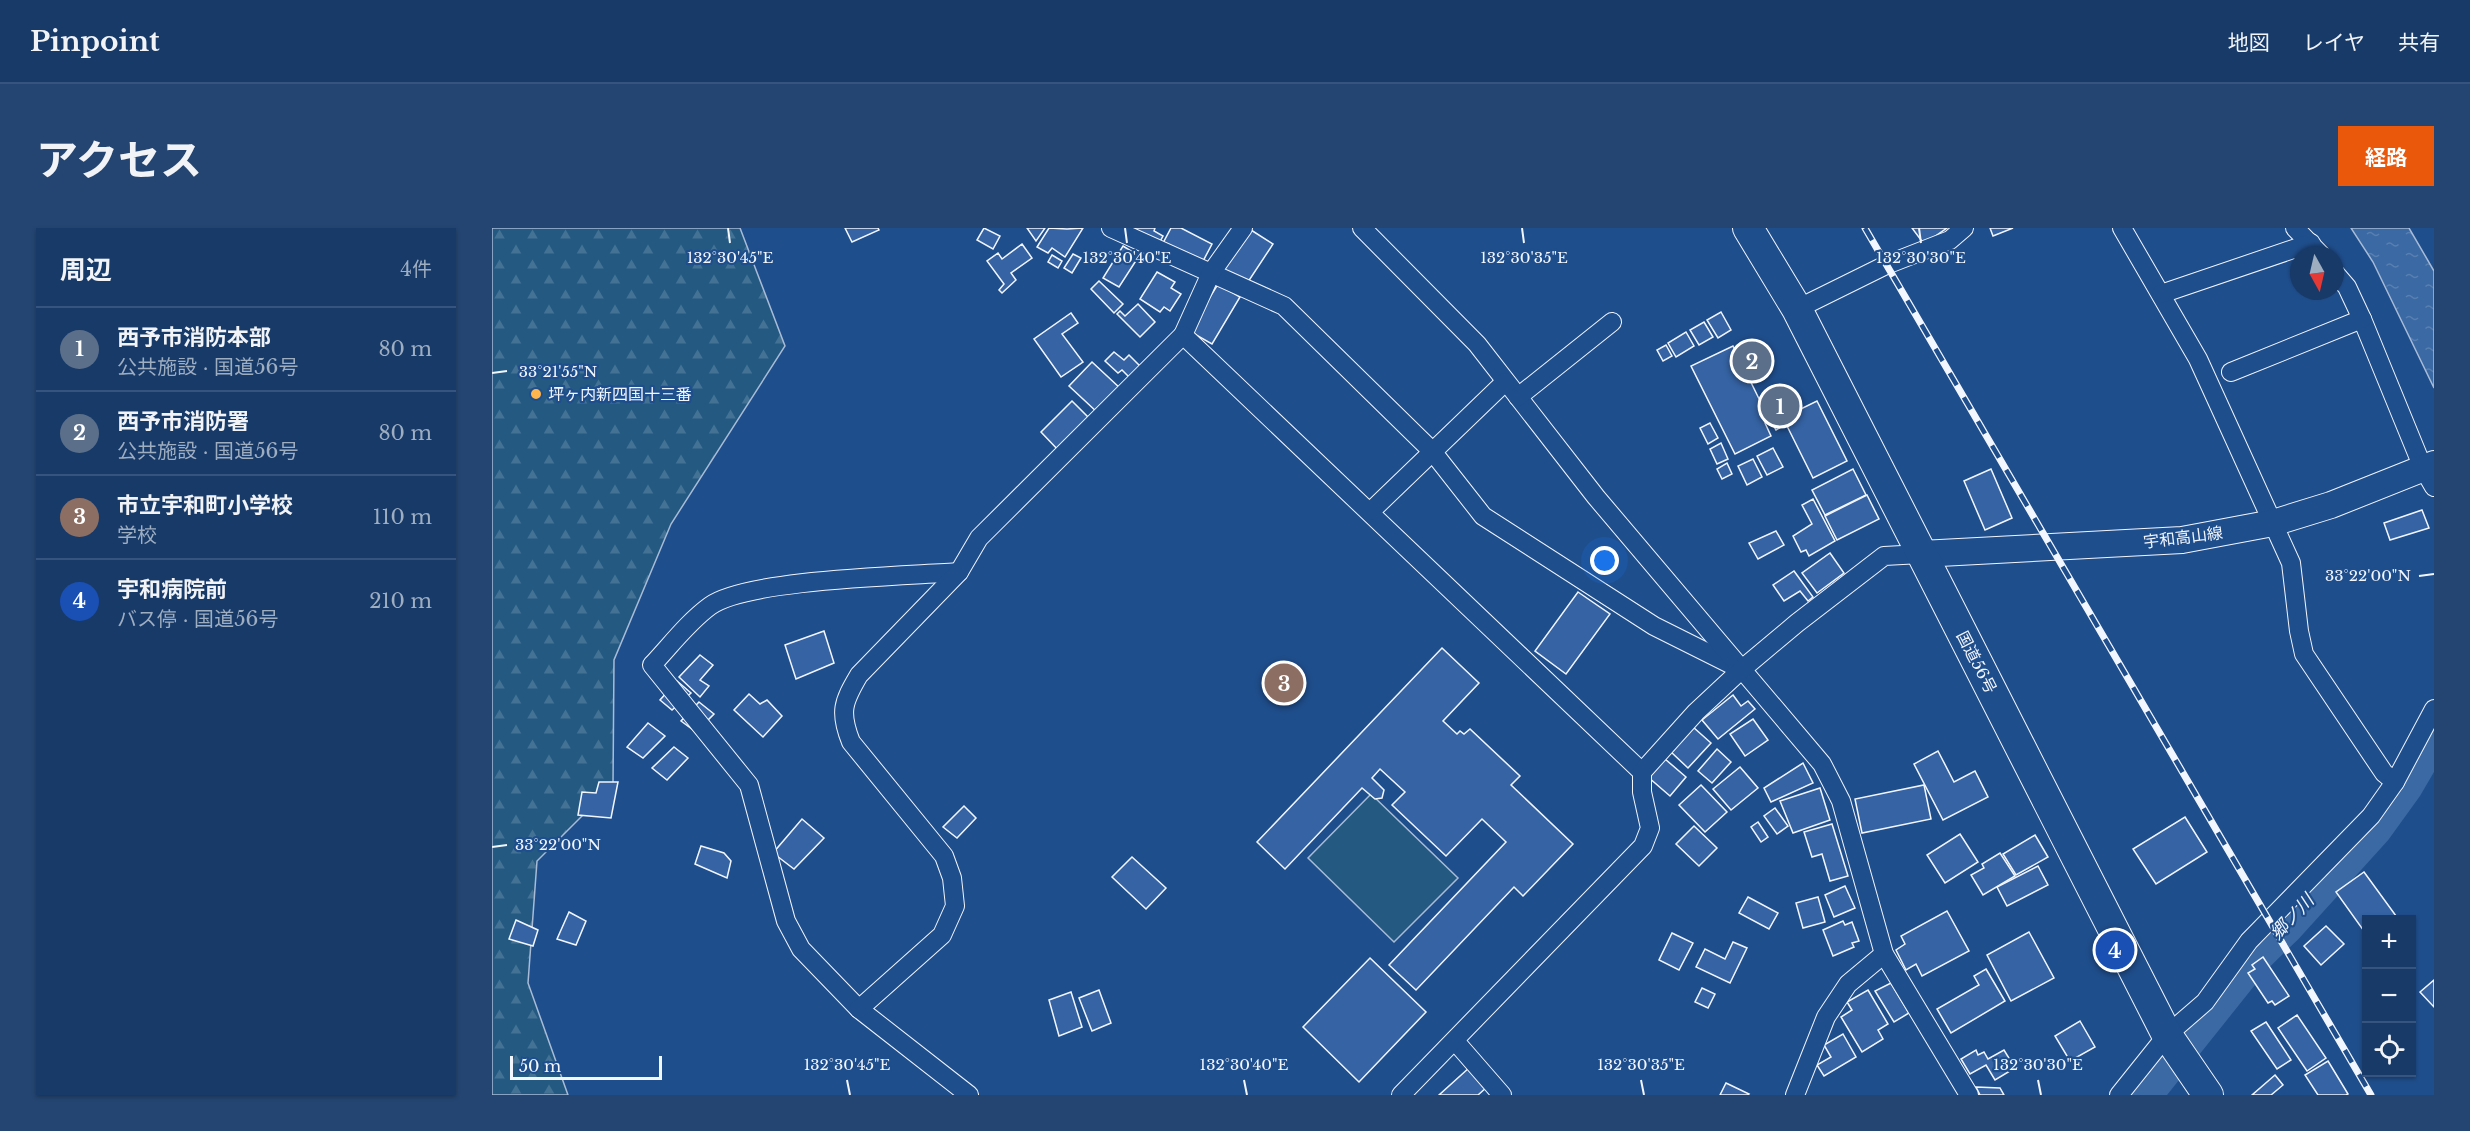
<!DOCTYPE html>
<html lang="ja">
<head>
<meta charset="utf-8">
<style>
	:root { --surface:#173a69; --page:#244571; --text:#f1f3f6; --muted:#9eadc0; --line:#36547d; --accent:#ea580c }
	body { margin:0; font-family:"Libre Baskerville","Noto Sans JP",serif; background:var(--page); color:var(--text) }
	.controls { position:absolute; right:18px; bottom:18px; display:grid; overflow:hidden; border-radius:0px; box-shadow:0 2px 4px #0004 }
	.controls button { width:54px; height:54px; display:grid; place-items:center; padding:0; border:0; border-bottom:2px solid var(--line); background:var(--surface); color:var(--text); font:30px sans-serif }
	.compass { position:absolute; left:1798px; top:18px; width:54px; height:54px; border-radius:50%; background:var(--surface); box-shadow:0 2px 4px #0004; rotate:172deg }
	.scale { position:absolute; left:18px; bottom:15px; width:152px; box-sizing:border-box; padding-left:6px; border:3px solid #f2f6ff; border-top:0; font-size:16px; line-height:21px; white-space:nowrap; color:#f2f6ff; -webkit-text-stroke:4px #1f4e8c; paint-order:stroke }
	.you { position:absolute; left:1113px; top:333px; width:21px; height:21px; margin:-15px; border:4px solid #fff; border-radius:50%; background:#1a73e8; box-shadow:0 0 0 9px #1a73e833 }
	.badge { display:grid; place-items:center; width:39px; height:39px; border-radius:50%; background:var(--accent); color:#fff; font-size:20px; font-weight:700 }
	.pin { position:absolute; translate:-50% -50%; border:3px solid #fff; box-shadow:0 2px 6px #0006 }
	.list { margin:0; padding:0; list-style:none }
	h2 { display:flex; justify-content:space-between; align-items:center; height:78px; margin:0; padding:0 24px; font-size:26px }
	h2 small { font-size:20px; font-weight:400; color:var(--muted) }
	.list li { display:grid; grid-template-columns:39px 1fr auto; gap:18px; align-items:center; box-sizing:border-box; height:84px; padding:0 24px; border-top:2px solid var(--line) }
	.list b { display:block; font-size:22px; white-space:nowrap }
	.list p { margin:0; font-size:20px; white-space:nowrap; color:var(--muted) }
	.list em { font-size:20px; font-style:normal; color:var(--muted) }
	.icon { flex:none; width:33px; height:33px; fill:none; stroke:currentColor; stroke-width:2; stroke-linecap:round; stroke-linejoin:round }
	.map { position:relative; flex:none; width:1942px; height:867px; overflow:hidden; border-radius:0px }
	header { display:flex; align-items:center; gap:36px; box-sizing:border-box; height:84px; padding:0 30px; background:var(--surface); border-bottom:2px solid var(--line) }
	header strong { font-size:28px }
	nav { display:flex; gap:33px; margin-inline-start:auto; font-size:21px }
	.intro { display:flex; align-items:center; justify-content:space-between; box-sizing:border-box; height:144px; padding:0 36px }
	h1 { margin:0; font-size:42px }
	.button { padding:15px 27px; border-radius:0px; background:var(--accent); color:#fff; font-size:21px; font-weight:700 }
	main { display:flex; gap:36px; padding:0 36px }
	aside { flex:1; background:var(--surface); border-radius:0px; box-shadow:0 2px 4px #0004 }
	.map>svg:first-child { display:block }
</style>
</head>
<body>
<header>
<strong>Pinpoint</strong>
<nav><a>地図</a><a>レイヤ</a><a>共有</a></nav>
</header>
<div class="intro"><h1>アクセス</h1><a class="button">経路</a></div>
<main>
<aside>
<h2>周辺<small>4件</small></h2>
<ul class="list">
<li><span class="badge" style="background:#5c6f8a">1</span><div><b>西予市消防本部</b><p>公共施設 · 国道56号</p></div><em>80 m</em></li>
<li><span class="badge" style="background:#5c6f8a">2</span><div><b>西予市消防署</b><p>公共施設 · 国道56号</p></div><em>80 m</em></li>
<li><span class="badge" style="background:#8d6e63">3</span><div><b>市立宇和町小学校</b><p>学校</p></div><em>110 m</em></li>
<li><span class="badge" style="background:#1a4fb4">4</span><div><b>宇和病院前</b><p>バス停 · 国道56号</p></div><em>210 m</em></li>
</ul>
</aside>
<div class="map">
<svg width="1942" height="867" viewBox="0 0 1942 867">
	<defs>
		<pattern id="forest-firs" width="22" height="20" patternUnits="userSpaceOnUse" patternTransform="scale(1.5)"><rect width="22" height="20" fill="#245a82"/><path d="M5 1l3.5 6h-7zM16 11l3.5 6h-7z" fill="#447295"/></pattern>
		<pattern id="water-ripples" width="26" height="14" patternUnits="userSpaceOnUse" patternTransform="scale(1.5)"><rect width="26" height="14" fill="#3b69a3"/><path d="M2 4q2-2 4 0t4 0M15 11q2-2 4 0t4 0" fill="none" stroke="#587fb1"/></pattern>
	</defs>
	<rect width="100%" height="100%" fill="#1f4e8c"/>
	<path fill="url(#forest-firs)" stroke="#a8bbd7" stroke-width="1.5" d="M 0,0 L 248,0 L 293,118 L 179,296 L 122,432 L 121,557 L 45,633 L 36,755 L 76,867 L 0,867 Z"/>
	<path fill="#245a82" stroke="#a8bbd7" stroke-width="1.5" d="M 879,566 L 966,650 L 902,714 L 816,630 Z"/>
	<path fill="url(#water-ripples)" stroke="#a8bbd7" stroke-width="1.5" d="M 1859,0 L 1917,0 L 1942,43 L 1942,160 L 1881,34 Z"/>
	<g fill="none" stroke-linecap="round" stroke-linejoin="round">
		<path stroke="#3b69a3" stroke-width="36" d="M 1652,867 L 1763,728 L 1795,697 L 1882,601 L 1913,558 L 1942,508"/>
	</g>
	<g fill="#3563a3" stroke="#f2f6ff" stroke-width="1.5">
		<path d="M 353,0 L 386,0 L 387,2 L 360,14 Z"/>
		<path d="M 492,0 L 508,8 L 501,21 L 485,12 Z"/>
		<path d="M 535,0 L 553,0 L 544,13 Z"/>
		<path d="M 557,0 L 575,1 L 591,0 L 573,29 L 560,20 L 556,25 L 545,19 Z"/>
		<path d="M 637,0 L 663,0 L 662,3 L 671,8 L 666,17 Z"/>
		<path d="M 679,0 L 689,0 L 720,16 L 709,37 L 670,17 Z"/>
		<path d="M 1420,0 L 1455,0 L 1432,16 Z"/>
		<path d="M 1498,0 L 1521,0 L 1501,8 Z"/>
		<path d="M 759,2 L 781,16 L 754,57 L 732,42 Z"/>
		<path d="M 530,16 L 540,30 L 519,45 L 524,52 L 510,65 L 507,62 L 512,56 L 495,33 L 506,25 L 510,31 Z"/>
		<path d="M 631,18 L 647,28 L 627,59 L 611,50 Z"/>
		<path d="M 581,26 L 589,30 L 580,45 L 572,40 Z"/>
		<path d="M 560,27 L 570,33 L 566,40 L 556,34 Z"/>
		<path d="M 665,44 L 683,54 L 679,60 L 689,66 L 678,83 L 672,79 L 668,84 L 648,71 Z"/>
		<path d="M 607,53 L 631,76 L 622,85 L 599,61 Z"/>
		<path d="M 726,56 L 748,69 L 720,116 L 697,103 Z"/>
		<path d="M 646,76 L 663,94 L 648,109 L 625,86 L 628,83 L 633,88 Z"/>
		<path d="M 1229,84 L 1239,102 L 1226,110 L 1215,92 Z"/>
		<path d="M 579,85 L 586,95 L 570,106 L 591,134 L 569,149 L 542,111 Z"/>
		<path d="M 1212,94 L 1221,109 L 1207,117 L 1198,102 Z"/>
		<path d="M 1194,104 L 1202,118 L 1184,129 L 1176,115 Z"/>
		<path d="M 1174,117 L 1180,128 L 1171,133 L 1165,122 Z"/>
		<path d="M 1241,118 L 1278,193 L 1273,195 L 1279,208 L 1243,226 L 1199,138 Z"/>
		<path d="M 622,124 L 632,132 L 637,127 L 651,141 L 640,152 L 630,142 L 626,145 L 613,133 Z"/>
		<path d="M 600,134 L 629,161 L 606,185 L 577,158 Z"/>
		<path d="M 580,173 L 600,193 L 568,224 L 549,204 Z"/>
		<path d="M 1325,173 L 1355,233 L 1321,250 L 1294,196 L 1284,202 L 1280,195 Z"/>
		<path d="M 1218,195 L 1226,210 L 1216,216 L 1208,200 Z"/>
		<path d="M 1229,215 L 1236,231 L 1225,236 L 1218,221 Z"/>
		<path d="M 1281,220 L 1291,239 L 1275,247 L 1265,228 Z"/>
		<path d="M 1261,231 L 1270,249 L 1255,257 L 1246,238 Z"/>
		<path d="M 1235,235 L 1240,246 L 1230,251 L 1225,241 Z"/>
		<path d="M 1361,241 L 1374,267 L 1333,287 L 1320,262 Z"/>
		<path d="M 1499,241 L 1520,290 L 1493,302 L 1472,253 Z"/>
		<path d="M 1375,267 L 1387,291 L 1345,312 L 1333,288 Z"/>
		<path d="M 1321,271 L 1343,313 L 1317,328 L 1314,322 L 1309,324 L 1301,308 L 1320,296 L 1310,277 Z"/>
		<path d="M 1930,282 L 1937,300 L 1898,312 L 1892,295 Z"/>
		<path d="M 1284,303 L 1292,317 L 1266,331 L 1257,315 Z"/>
		<path d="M 1338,325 L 1352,345 L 1325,365 L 1310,345 Z"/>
		<path d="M 1302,343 L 1321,369 L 1316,373 L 1308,363 L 1292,373 L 1281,357 Z"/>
		<path d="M 1086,364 L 1118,386 L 1074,446 L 1043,423 Z"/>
		<path d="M 332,403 L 342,435 L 304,451 L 293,417 Z"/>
		<path d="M 950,420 L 987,455 L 951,493 L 965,506 L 968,503 L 972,506 L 978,501 L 1028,548 L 1019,557 L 1081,616 L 1031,668 L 1022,659 L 924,762 L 897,737 L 1014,614 L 990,591 L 954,628 L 900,577 L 913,564 L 888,541 L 880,550 L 892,562 L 890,570 L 883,571 L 870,560 L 793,641 L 765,614 Z"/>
		<path d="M 208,427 L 221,437 L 208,452 L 217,458 L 208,469 L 187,449 Z"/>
		<path d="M 185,453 L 199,465 L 180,482 L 168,472 Z"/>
		<path d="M 257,466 L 268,476 L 275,472 L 290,488 L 271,509 L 242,482 Z"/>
		<path d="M 1241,467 L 1249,478 L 1256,473 L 1263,481 L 1226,511 L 1210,492 Z"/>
		<path d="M 207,474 L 222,486 L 204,504 L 189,493 Z"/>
		<path d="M 1261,491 L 1276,512 L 1253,528 L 1238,506 Z"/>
		<path d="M 156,495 L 173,508 L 151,530 L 135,519 Z"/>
		<path d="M 1201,499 L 1219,515 L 1196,540 L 1179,524 Z"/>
		<path d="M 182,519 L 196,530 L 175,552 L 160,540 Z"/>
		<path d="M 1225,521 L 1239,534 L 1220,555 L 1206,543 Z"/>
		<path d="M 1446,523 L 1462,554 L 1483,543 L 1496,569 L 1451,592 L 1422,536 Z"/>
		<path d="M 1173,531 L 1194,549 L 1178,568 L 1156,549 Z"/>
		<path d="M 1311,535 L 1321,555 L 1279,574 L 1272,560 Z"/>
		<path d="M 1248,539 L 1266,560 L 1239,582 L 1221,561 Z"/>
		<path d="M 107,554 L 126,554 L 119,590 L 86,587 L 90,564 L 104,565 Z"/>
		<path d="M 1209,557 L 1235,584 L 1213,604 L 1187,577 Z"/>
		<path d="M 1432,557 L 1439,591 L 1370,605 L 1363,571 Z"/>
		<path d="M 1328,560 L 1338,592 L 1301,605 L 1288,573 Z"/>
		<path d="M 472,578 L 484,590 L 465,610 L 451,599 Z"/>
		<path d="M 1283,580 L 1296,598 L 1285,606 L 1272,588 Z"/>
		<path d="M 1693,589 L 1715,624 L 1664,656 L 1641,621 Z"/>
		<path d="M 310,591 L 332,610 L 302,641 L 281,625 Z"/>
		<path d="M 1266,594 L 1276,609 L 1269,614 L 1259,599 Z"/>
		<path d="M 1340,596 L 1356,648 L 1338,653 L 1330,626 L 1320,629 L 1312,604 Z"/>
		<path d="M 1202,598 L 1225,620 L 1207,638 L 1184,616 Z"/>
		<path d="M 1468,606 L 1486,634 L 1453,655 L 1435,627 Z"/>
		<path d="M 1543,607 L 1556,629 L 1524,647 L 1511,626 Z"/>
		<path d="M 209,618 L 232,625 L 239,633 L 235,650 L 203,636 Z"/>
		<path d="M 1508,625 L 1523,648 L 1491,667 L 1479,647 L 1492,640 L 1490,636 Z"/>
		<path d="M 640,629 L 674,660 L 654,681 L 620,649 Z"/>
		<path d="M 1546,638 L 1556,657 L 1515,678 L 1505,659 Z"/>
		<path d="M 1872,644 L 1907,692 L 1874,692 L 1874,706 L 1844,664 Z"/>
		<path d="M 1353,658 L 1363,680 L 1342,689 L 1333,667 Z"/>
		<path d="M 1256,669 L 1286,685 L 1277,701 L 1247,685 Z"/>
		<path d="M 1326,669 L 1333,694 L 1311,700 L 1304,675 Z"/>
		<path d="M 1455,683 L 1477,723 L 1430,748 L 1424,736 L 1414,742 L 1404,722 L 1413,716 L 1409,708 Z"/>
		<path d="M 77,684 L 94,693 L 84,717 L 65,711 Z"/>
		<path d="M 24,692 L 46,702 L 41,718 L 17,711 Z"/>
		<path d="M 1351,693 L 1353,697 L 1360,694 L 1367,713 L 1360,715 L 1362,719 L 1341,728 L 1331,702 Z"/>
		<path d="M 1834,698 L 1852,716 L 1829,737 L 1812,718 Z"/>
		<path d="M 1537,704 L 1562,750 L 1519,773 L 1495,727 Z"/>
		<path d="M 1180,705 L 1201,715 L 1187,742 L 1167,732 Z"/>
		<path d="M 1241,714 L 1255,720 L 1238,755 L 1204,739 L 1213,721 L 1233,731 Z"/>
		<path d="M 1771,729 L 1797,768 L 1783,777 L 1780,773 L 1776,775 L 1756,745 L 1763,741 L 1760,737 Z"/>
		<path d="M 878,730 L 934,784 L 867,854 L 811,799 Z"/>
		<path d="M 1494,741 L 1513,773 L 1459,805 L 1445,781 L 1487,757 L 1482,748 Z"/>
		<path d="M 1942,752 L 1942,779 L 1928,764 Z"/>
		<path d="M 1399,755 L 1417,785 L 1402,794 L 1383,763 Z"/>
		<path d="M 1210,760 L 1223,766 L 1216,780 L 1203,774 Z"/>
		<path d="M 607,762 L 619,795 L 600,803 L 587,770 Z"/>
		<path d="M 1376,762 L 1396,796 L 1386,802 L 1391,811 L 1370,824 L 1349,789 L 1360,782 L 1355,774 Z"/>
		<path d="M 579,764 L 590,799 L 567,808 L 557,772 Z"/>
		<path d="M 1805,787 L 1834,830 L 1815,843 L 1786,800 Z"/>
		<path d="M 1588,793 L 1603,819 L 1578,833 L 1563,808 Z"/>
		<path d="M 1774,794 L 1799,832 L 1785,841 L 1759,803 Z"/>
		<path d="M 1351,806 L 1364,829 L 1332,848 L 1325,837 L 1339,829 L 1332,817 Z"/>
		<path d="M 1484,822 L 1486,827 L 1492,824 L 1496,831 L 1512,822 L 1523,840 L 1503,852 L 1494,837 L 1478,846 L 1469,831 Z"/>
		<path d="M 1836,833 L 1856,866 L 1854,867 L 1826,867 L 1813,847 Z"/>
		<path d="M 978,839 L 995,859 L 986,867 L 947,867 Z"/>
		<path d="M 1783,847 L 1791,857 L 1779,867 L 1760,867 Z"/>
		<path d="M 1234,855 L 1257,866 L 1256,867 L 1228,867 Z"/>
		<path d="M 1484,859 L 1508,860 L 1512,867 L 1488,867 Z"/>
	</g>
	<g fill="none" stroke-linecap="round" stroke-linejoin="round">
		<g stroke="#f2f6ff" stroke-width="20">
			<g id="minor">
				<path d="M 619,0 L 792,78 L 940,223 L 991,288 L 1162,398 L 1242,438"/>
				<path d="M 751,0 L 719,45 L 691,107 L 1150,544"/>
				<path d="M 870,0 L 985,116 L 1104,269 L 1330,536 L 1349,573 L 1392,726 L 1477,867"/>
				<path d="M 1630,0 L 1706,131 L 1799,335 L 1807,403 L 1812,426 L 1892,545 L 1903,554"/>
				<path d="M 1803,0 L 1829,27"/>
				<path d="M 1843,45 L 1855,59 L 1870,91 L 1931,240 L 1942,259"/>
				<path d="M 1669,66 L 1819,15"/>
				<path d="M 1305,81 L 1394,37 L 1458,12 L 1472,0"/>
				<path d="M 1739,144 L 1870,91"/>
				<path d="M 1026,169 L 1120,94"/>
				<path d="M 879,283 L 1013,154"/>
				<path d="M 467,344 C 415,348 255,351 218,378 C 196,394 178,418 160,437 L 257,557 L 294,693 L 309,721 L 367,781 L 477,867"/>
				<path d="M 367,781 L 450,707 L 463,678 L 460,650 L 452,628 L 359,514 C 347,484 351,474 367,447 L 467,344 L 487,310 L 691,107"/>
				<path d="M 963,813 L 1010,867"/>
				<path d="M 909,867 L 1151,618 L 1158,600 L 1150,564 L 1150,544 L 1204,484 L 1249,442 L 1305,395 L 1392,328 L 1429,326"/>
				<path d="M 1303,867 L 1334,789 L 1356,756 L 1392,726"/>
				<path d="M 1627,867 L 1675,807 L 1713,774 L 1757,713 L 1879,588 L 1903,554 L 1942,481"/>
			</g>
		</g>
		<g stroke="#f2f6ff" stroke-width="28">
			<path id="secondary" d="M 1429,326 L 1690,312 L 1781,295 L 1839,277 L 1942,236"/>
		</g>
		<g stroke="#f2f6ff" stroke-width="32">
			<path id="trunk" d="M 1256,0 L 1305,81 L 1675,807 L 1716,867"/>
		</g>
		<use href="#minor" stroke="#1f4e8c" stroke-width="18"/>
		<use href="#secondary" stroke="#1f4e8c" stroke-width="26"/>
		<use href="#trunk" stroke="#1f4e8c" stroke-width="30"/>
		<g stroke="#f2f6ff" stroke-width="7">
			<path id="rail" d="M 1373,0 L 1879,867"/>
		</g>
		<use href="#rail" stroke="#1f4e8c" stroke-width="4.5" stroke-dasharray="14" stroke-linecap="butt"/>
	</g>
	<path fill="none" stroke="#f2f6ff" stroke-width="2" d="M 236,0 L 238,15M 633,0 L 635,15M 1030,0 L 1032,15M 1427,0 L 1429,15M 0,145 L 15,143M 1927,348 L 1942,346M 0,619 L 15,617M 355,852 L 358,867M 752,852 L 755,867M 1149,852 L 1152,867M 1546,852 L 1549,867"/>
	<circle fill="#ffb74d" stroke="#1f4e8c" stroke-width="2" cx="44" cy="166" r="6"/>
	<g text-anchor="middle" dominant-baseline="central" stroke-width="4.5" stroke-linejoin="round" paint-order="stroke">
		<g font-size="16" fill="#f2f6ff" stroke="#1f4e8c" text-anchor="start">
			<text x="56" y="166">坪ヶ内新四国十三番</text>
		</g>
		<g font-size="16" fill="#f2f6ff" stroke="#1f4e8c">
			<text transform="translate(1691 309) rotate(-7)">宇和高山線</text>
			<text transform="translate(1485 434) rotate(63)">国道56号</text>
		</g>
		<g font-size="18" font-style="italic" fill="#f2f6ff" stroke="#1f4e8c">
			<text transform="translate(1800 689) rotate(-47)">郷ノ川</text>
		</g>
	</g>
	<g font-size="15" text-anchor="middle" fill="#f2f6ff" stroke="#1f4e8c" stroke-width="4.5" stroke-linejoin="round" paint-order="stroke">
		<text x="238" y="35">132°30'45"E</text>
		<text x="635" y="35">132°30'40"E</text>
		<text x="1032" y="35">132°30'35"E</text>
		<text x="1429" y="35">132°30'30"E</text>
		<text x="66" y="149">33°21'55"N</text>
		<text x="1876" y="353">33°22'00"N</text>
		<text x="66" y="622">33°22'00"N</text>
		<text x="355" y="842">132°30'45"E</text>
		<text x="752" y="842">132°30'40"E</text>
		<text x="1149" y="842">132°30'35"E</text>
		<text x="1546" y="842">132°30'30"E</text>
	</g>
</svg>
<div class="controls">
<button>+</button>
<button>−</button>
<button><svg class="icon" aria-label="locate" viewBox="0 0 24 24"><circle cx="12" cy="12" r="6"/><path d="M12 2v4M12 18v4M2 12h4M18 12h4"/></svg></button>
</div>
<svg class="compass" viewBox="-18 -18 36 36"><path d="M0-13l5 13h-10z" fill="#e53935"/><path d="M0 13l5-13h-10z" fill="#9eadc0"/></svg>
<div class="scale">50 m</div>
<div class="you"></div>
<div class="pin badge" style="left:1288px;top:178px;background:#5c6f8a">1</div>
<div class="pin badge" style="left:1260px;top:133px;background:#5c6f8a">2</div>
<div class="pin badge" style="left:792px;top:455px;background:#8d6e63">3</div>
<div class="pin badge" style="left:1623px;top:722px;background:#1a4fb4">4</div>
</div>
</main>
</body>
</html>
